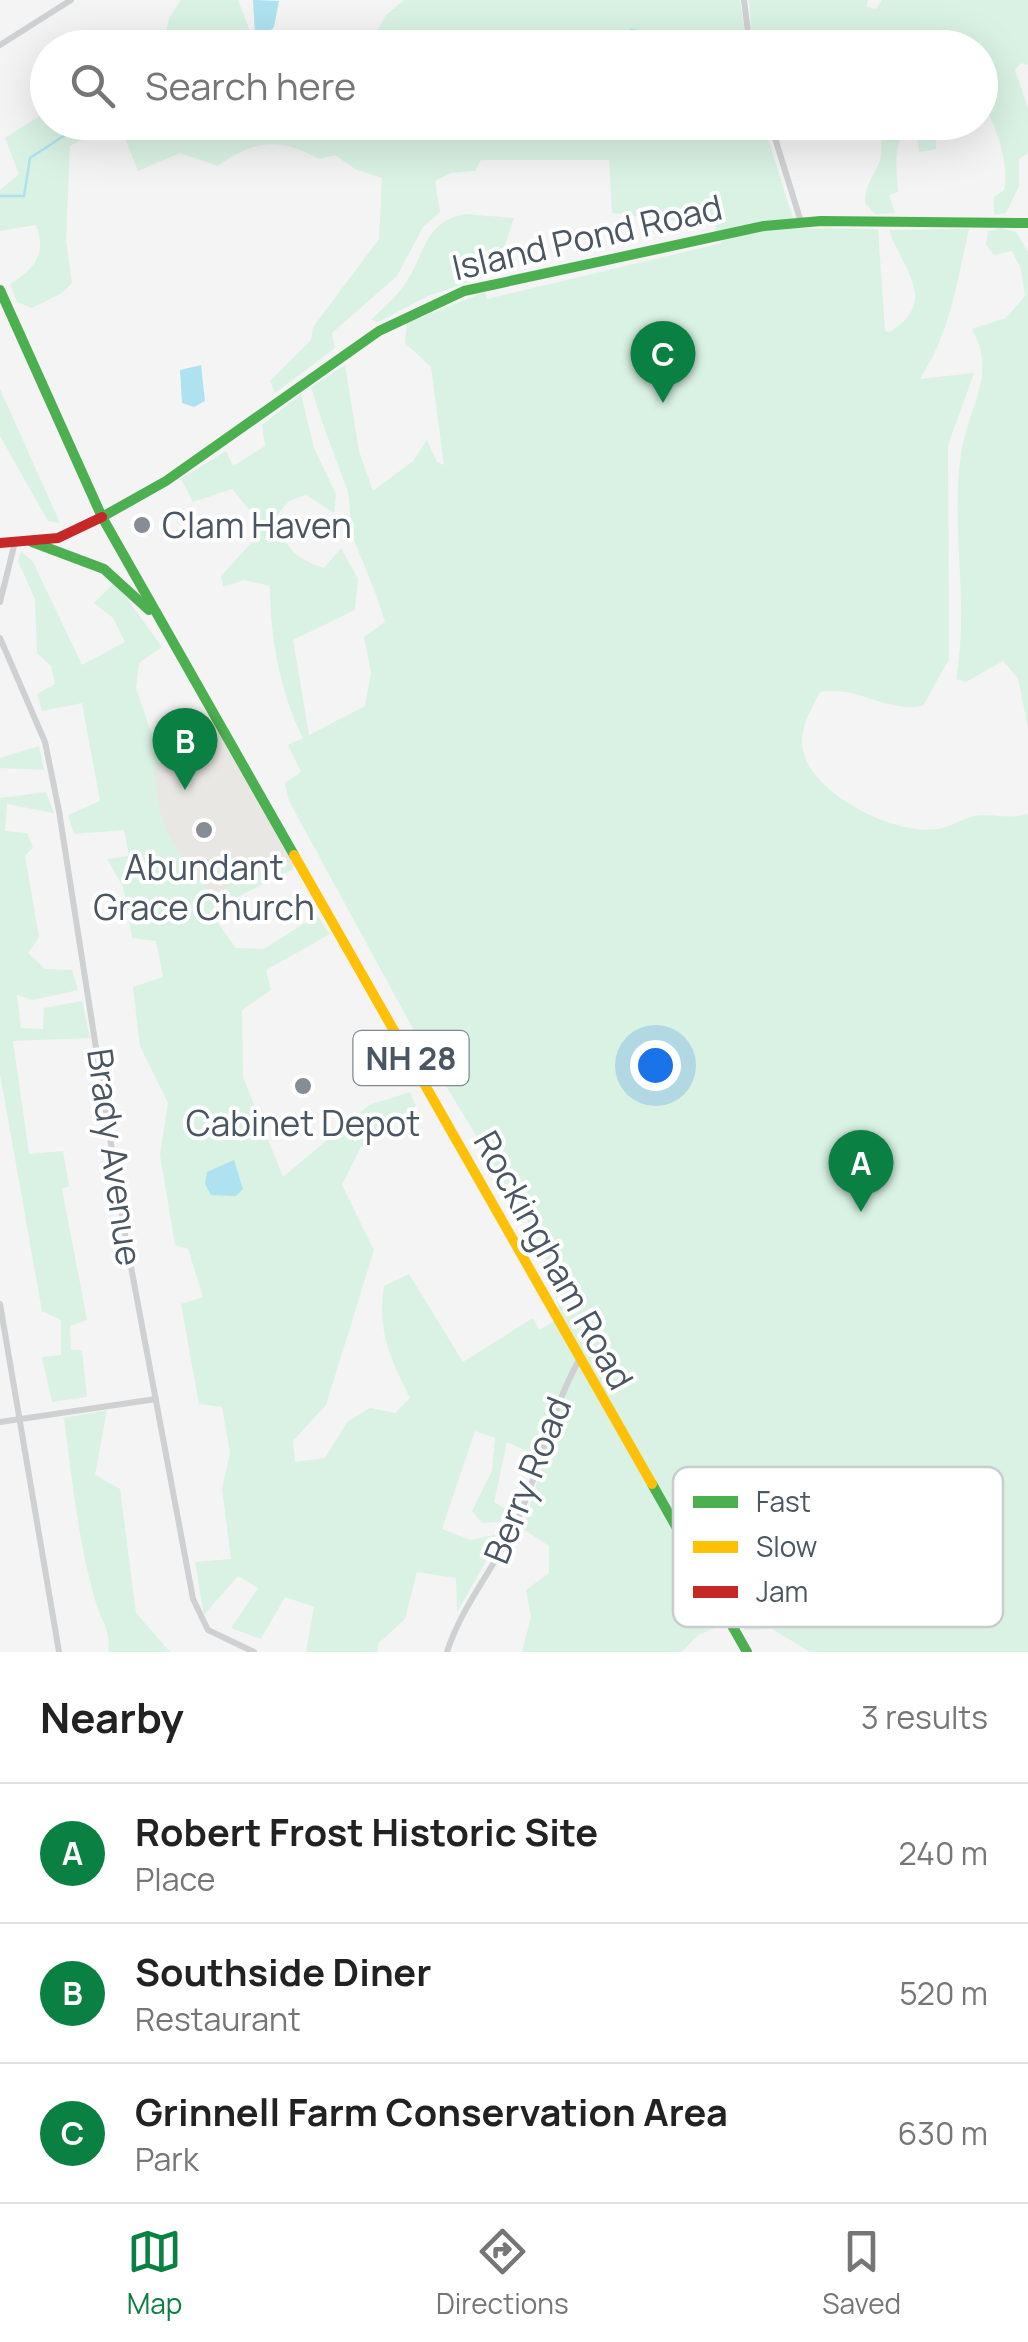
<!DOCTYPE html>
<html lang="en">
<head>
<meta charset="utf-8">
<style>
	:root { --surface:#fff; --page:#f6f6f6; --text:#222; --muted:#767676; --line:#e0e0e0; --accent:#0b8043 }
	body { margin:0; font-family:Manrope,sans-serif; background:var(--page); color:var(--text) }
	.you { position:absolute; left:655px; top:1065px; width:35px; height:35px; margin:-25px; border:8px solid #fff; border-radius:50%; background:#1a73e8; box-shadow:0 0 0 15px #1a73e833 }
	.badge { display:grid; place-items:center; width:65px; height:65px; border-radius:50%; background:var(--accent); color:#fff; font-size:32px; font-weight:700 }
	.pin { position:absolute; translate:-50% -82px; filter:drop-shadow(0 2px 5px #0008) }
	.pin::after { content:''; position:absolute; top:52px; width:35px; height:30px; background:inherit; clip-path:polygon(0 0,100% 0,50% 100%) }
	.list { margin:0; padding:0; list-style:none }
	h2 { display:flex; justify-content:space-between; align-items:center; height:130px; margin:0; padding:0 40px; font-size:42px }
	h2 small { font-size:32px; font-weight:400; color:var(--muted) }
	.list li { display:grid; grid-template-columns:65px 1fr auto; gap:30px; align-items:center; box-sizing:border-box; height:140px; padding:0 40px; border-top:2px solid var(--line) }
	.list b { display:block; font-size:38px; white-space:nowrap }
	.list p { margin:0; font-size:32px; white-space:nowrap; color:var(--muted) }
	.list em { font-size:32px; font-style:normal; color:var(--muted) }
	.icon { flex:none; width:55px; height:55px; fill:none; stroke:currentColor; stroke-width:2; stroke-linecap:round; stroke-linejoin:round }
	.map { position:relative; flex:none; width:1028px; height:1652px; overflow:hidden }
	.search { position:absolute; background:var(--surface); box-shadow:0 10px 40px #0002; left:30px; right:30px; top:30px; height:110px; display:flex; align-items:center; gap:25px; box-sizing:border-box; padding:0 35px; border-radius:55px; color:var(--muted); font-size:38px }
	.sheet { height:550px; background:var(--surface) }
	nav { display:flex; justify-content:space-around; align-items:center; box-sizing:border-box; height:140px; border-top:2px solid var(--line); background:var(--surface); font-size:28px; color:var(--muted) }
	nav a { display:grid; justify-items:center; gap:5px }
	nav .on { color:var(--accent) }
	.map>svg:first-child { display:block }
</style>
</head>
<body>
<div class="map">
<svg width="1028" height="1652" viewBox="0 0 1028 1652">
	<rect width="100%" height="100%" fill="#f4f4f4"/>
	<path fill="#e8e7e3" d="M 219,732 L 296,865 L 180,920 L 119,774 Z"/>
	<g fill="#d9f2e3">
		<path d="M 181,0 L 238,0 L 254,42 L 293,47 L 164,47 L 169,18 Z"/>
		<path d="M 404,0 L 740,0 L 747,47 L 368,47 L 386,15 Z"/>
		<path d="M 749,0 L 868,0 L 867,7 L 876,9 L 882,0 L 1028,0 L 1028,65 L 1021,63 L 1015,70 L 1028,108 L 1028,153 L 1019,159 L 1019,186 L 1006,213 L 994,215 L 994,197 L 1004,190 C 1010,168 997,129 986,109 L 981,110 L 980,48 L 753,47 Z"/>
		<path d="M 47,111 L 48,122 L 763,123 L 796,228 L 878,229 L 885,331 L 890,332 C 940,300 902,270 889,230 L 969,229 C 956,285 951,330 920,379 L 974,373 L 948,445 L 949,659 L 923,706 C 886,713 857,685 820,692 C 811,710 798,730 803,751 C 813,795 896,836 938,829 C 953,827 966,815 982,815 C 999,815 1011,819 1028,814 L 1028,1652 L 810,1652 L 772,1629 L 745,1630 L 737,1619 L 698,1635 L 682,1652 L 522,1652 L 531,1617 L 526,1590 L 549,1573 L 549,1546 L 523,1529 L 544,1459 L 507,1442 L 494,1502 L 512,1513 L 511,1521 L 482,1523 L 472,1511 L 492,1471 L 495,1438 L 475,1431 L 442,1529 L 471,1540 L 502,1533 L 457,1612 L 456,1578 L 417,1572 L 405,1619 L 379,1643 L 377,1652 L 306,1652 L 314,1607 L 285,1597 L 261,1639 L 231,1628 L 258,1588 L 238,1576 L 204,1615 L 195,1562 L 231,1559 L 222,1489 L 230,1453 L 222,1407 L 199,1404 L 181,1304 L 203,1297 L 188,1249 L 175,1245 L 160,1155 L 168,1103 L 140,1046 L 133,987 L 163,977 L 156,941 L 132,938 L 123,887 L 107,859 L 129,856 L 124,830 L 74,834 L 68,815 L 100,801 L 82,703 L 42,711 L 37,694 L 55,684 L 51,666 L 37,653 L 35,599 L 18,561 L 21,551 L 33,562 L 82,665 L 125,642 L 113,618 L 94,603 L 115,582 L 162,647 L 139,663 L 136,688 L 157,750 L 199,736 L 195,723 L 202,716 L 216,739 L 154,764 C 158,830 172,844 211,895 L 284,859 L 294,869 L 209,911 L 236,948 L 264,949 L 317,915 L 330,934 L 266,970 L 271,990 L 242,1010 L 243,1077 L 283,1177 L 369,1105 L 410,1092 L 416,1106 L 361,1147 L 342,1185 L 374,1250 L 326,1405 L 293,1441 L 295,1462 L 325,1458 L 347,1422 L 370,1408 L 395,1413 L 410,1398 C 390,1358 377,1331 384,1286 L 409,1274 L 463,1362 L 533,1318 L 539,1330 L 561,1317 L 543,1248 L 424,1049 L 289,801 L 285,783 L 301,772 L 288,745 L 303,738 C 280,694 270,635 270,586 L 244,580 L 223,587 L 221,576 L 251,543 L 257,519 L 232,489 L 193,502 L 181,479 L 226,451 L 233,466 L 265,446 L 262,425 L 301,394 L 314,448 L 336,494 L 334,513 L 306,495 L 289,501 L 277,515 C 283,547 294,558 324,568 L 341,548 L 358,579 L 355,610 L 293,640 L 309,735 L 365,706 L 371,673 L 364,637 L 385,622 C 377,594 366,570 355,543 C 348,525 352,506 347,489 C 335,455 321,422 311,387 L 345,365 L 359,451 L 373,491 L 413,461 L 427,440 L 437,462 L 444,465 L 431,367 L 405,343 L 407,323 L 485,292 L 487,299 L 722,243 L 715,226 L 612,213 L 609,160 L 481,160 L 475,171 L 451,173 L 435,181 L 440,212 L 423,227 L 397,276 L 332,333 L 335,348 L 275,393 L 270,381 L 311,340 L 313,327 L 379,239 L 382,178 L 355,169 L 335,155 L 319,159 C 279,137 254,140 218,166 L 180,153 L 138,171 L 125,138 L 112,124 L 70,146 L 66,239 L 72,283 L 62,293 L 32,308 L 17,302 L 10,284 C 35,269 47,253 36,225 L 0,231 L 0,190 L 19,174 L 5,138 Z"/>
		<path d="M 887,123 L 939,123 L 935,125 L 936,149 L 919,152 L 916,127 C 890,132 897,171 898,192 L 889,195 L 895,213 L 875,214 L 865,203 C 866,179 879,170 881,156 C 882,142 880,135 887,123 Z"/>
		<path d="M 466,214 L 514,218 L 505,245 L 503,270 L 428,296 L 378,322 L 371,320 C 383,308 396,297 405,284 C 426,253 424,221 466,214 Z"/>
		<path d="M 1001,228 L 1016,232 L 1028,252 L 1028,728 L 1018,678 L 1003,661 L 966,682 L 956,679 C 970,604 950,529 961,454 C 968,406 998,375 972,329 L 1006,318 L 1025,296 L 1021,269 L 1012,251 L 994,255 L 986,245 L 988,231 Z"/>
		<path d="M 0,389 L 60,523 L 48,521 L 0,436 Z"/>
		<path d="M 39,746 L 44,770 L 0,768 L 0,758 Z"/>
		<path d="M 46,792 L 54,813 L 7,804 L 5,831 L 27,833 L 33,847 L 25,856 L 39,937 L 28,953 L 45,969 L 72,970 L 78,990 L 33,1000 L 17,995 L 21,1028 L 43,1029 L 44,1008 L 82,1001 L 90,1038 L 13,1041 L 29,1154 L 63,1151 L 69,1186 L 62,1189 L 87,1320 L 70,1326 L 71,1350 L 82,1350 L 87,1397 L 52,1402 L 42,1357 L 61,1355 L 61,1320 L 42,1311 L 0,1074 L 0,798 Z"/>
		<path d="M 107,1410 L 95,1475 L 120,1489 L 136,1613 L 170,1652 L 108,1652 C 112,1632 100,1618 95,1600 C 78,1540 72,1479 64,1418 Z"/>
	</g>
	<g fill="#aee2f0">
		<path d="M 253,0 L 279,1 L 274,27 L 264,37 L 255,35 Z"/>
		<path d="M 201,365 L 205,401 L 194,407 L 182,403 L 180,370 Z"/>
		<path d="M 234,1160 L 243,1189 L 236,1196 L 211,1195 L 205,1184 L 207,1172 Z"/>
	</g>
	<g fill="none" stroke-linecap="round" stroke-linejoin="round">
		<g stroke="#aee2f0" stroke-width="2.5">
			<path d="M 756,42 L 765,48"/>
			<path d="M 610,48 L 631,30 L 670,36 L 734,34"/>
			<path d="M 0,196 L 24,196 L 30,158 L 85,122"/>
		</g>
		<g stroke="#ced0d2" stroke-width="6">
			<path d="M 744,0 L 750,48"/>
			<path d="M 0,45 L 71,0"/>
			<path d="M 770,122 L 801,222"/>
			<path d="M 0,602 L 15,542"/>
			<path d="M 0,638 L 45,742 L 59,811 L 126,1240 L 193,1599 L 208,1630 L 254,1652"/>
			<path d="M 0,1304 L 59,1652"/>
			<path d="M 0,1422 L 156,1399"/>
			<path d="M 447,1652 C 462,1605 496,1566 517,1521 C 541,1468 550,1412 579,1360"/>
		</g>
		<g stroke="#4caf50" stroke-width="10">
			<path d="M 0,290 L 102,517 L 294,855"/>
			<path d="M 102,517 L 166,481 L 379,331 L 464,291 L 764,226 L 821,221 L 1028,223"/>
			<path d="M 32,542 L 104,569 L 149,610"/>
			<path d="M 652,1484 L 747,1652"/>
		</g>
		<path stroke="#ffc107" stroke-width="10" d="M 294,855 L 652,1484"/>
		<path stroke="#c62828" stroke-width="10" d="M 0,543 L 58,538 L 102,517"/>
	</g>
	<g fill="#868d94" stroke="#fff" stroke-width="4">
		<circle cx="142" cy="525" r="10"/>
		<circle cx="204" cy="830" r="10"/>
		<circle cx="303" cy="1086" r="10"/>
	</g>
	<g text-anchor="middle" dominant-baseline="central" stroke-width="8" stroke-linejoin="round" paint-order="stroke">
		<rect fill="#fff" stroke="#808990" stroke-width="2.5" x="353.5" y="1031" width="115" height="54" rx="8"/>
		<g font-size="32" font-weight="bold" fill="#4a5661">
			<text x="411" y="1058">NH 28</text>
		</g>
		<g font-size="35" fill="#4a5661" stroke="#fff">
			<text transform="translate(587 237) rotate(-13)">Island Pond Road</text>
			<text transform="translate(115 1157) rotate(82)">Brady Avenue</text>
			<text transform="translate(554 1260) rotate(61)">Rockingham Road</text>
			<text transform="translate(527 1480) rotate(-68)">Berry Road</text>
		</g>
		<g font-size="35" fill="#4a5661" stroke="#fff">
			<text x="162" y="525" text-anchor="start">Clam Haven</text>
			<text x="204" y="867">Abundant<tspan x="204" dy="40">Grace Church</tspan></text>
			<text x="303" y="1123">Cabinet Depot</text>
		</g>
	</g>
	<rect x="673" y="1467" width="330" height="160" rx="15" fill="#fff" stroke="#c9ccd0" stroke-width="2.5"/>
	<rect x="693" y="1496" width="45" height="12" fill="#4caf50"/>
	<rect x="693" y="1541" width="45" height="12" fill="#ffc107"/>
	<rect x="693" y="1586" width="45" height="12" fill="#c62828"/>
	<g font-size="28" fill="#4a5661">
		<text x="756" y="1512">Fast</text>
		<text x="756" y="1557">Slow</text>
		<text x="756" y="1602">Jam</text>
	</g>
</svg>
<div class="you"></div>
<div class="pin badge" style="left:861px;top:1212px">A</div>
<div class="pin badge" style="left:185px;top:790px">B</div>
<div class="pin badge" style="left:663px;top:403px">C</div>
<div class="search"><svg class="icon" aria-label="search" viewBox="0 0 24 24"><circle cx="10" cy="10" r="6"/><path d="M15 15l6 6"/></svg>Search here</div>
</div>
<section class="sheet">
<h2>Nearby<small>3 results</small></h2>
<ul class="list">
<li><span class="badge">A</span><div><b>Robert Frost Historic Site</b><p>Place</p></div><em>240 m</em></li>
<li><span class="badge">B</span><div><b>Southside Diner</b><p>Restaurant</p></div><em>520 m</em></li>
<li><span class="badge">C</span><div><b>Grinnell Farm Conservation Area</b><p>Park</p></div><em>630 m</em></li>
</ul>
</section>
<nav>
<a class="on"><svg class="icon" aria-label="map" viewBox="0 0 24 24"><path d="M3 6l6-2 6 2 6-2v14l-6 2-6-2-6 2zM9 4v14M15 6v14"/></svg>Map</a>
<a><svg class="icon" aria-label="directions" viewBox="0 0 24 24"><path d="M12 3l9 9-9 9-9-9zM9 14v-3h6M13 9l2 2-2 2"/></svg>Directions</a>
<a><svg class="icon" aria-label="saved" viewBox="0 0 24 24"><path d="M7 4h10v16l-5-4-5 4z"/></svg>Saved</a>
</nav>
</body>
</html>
